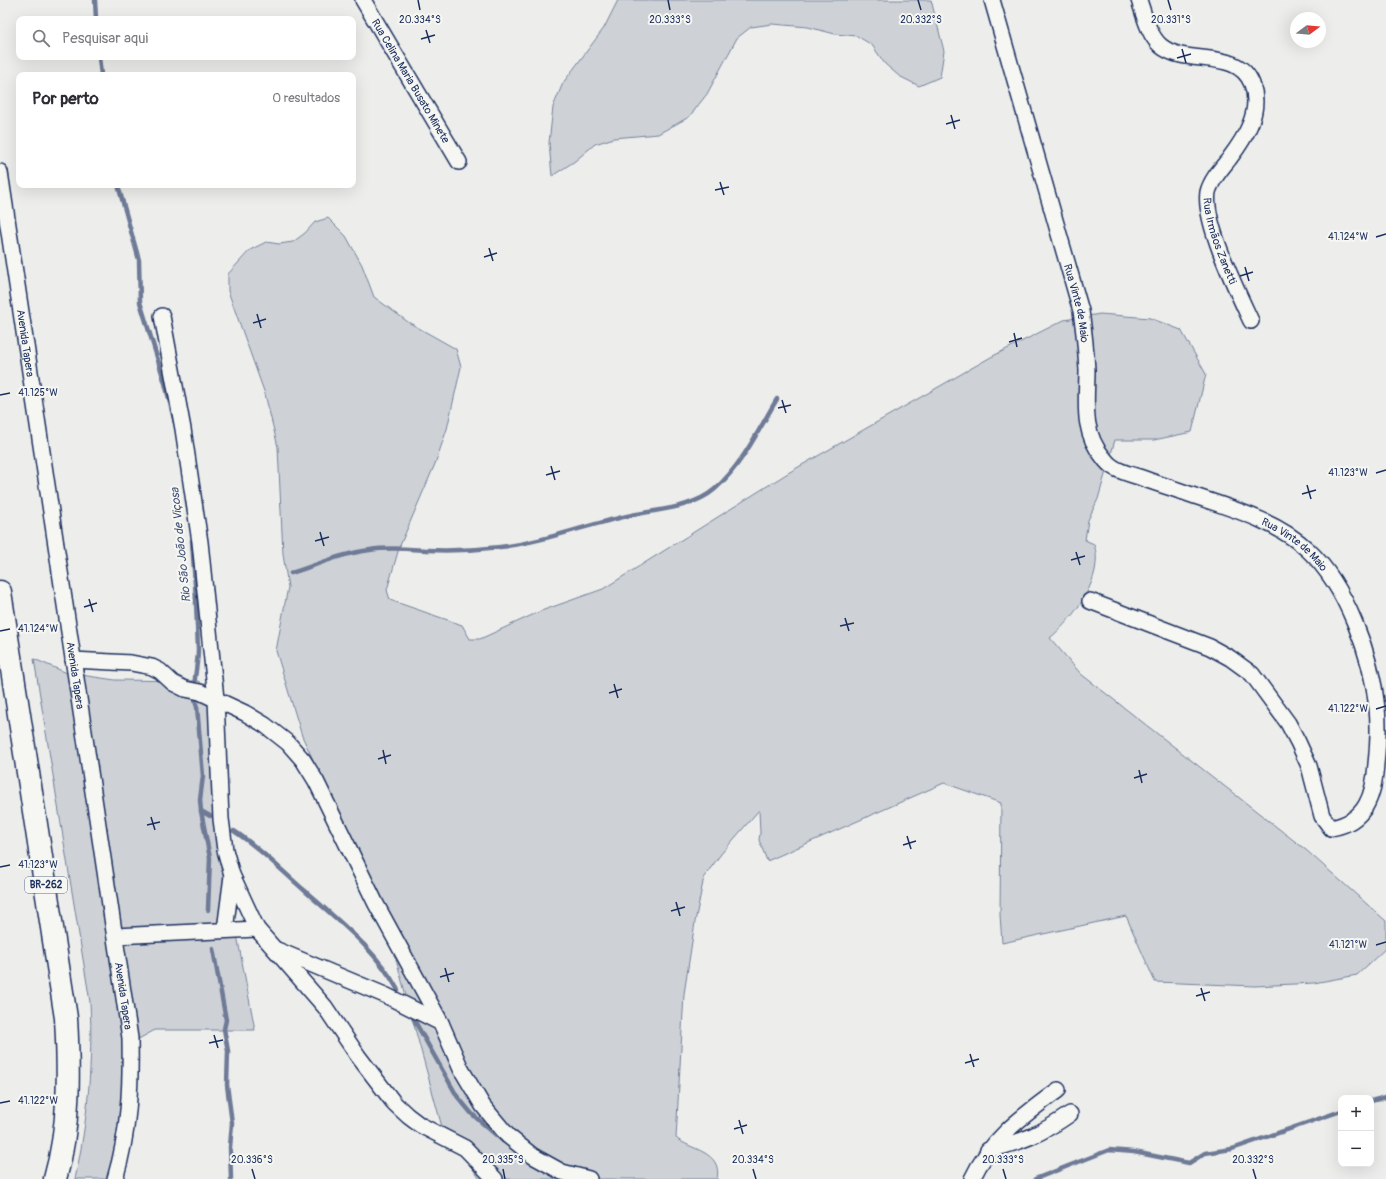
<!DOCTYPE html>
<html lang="pt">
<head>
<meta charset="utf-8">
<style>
	:root { --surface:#fff; --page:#f7f7f7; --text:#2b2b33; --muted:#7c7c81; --line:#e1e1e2 }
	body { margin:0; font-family:Pangolin,sans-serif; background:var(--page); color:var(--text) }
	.controls { position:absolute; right:12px; bottom:12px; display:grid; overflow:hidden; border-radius:8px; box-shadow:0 4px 16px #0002 }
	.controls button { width:36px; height:36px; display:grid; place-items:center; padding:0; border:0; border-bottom:1px solid var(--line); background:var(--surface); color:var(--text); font:20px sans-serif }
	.compass { position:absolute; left:1290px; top:12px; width:36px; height:36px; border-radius:50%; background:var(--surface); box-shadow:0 4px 16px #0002; rotate:74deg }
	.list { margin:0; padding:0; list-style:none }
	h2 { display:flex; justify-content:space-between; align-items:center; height:52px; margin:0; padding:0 16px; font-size:17px }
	h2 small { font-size:13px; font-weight:400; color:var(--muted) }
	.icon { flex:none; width:22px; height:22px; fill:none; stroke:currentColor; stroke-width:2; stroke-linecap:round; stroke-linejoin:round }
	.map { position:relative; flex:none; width:1386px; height:1179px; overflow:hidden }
	.search { position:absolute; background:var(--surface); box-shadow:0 4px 16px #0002; left:16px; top:16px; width:340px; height:44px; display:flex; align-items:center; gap:10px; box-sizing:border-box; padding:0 14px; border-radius:8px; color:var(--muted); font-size:15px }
	.panel { position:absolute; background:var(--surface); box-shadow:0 4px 16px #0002; left:16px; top:72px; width:340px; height:116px; border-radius:8px }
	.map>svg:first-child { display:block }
</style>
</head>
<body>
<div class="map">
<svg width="1386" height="1179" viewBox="0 0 1386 1179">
	<rect width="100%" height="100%" fill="#edeeec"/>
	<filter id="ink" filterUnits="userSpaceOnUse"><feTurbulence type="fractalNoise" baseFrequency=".025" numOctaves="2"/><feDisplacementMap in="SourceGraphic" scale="8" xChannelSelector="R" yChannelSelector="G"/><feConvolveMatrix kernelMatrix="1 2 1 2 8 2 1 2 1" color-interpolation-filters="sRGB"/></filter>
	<g filter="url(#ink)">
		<g fill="#ced2d7" stroke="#74809a">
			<path d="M 618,0 L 931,0 L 944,51 L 940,77 L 919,86 L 899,76 L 885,64 L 872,45 L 857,36 L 835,34 L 808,27 L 772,24 L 751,27 L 737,38 L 707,94 L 689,117 L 658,134 L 614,138 L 595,144 L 575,161 L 552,176 L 549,143 L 553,107 L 563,83 L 604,28 Z"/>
			<path d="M 328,218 L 346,236 L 362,265 L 374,297 L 408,322 L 456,349 L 461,367 L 447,429 L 435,464 L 399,548 L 387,590 L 390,600 L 462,625 L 470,639 L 480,639 L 541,611 L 603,589 L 788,473 L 991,357 L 1064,320 L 1100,314 L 1150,318 L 1181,330 L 1206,374 L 1192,432 L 1154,440 L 1115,440 L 1098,499 L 1088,520 L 1085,540 L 1094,544 C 1105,577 1074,618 1050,638 L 1081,674 L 1306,850 L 1386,921 L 1386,948 L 1357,975 L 1314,983 L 1255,986 L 1155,982 L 1126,916 L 1002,943 L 1000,915 L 1001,803 L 944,783 L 767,861 L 759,840 L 760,833 L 759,810 L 721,854 L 704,877 L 695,922 L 684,994 L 676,1138 C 690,1150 723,1151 717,1179 L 480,1179 L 442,1127 L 394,952 L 323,781 L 302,736 L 276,651 L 288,587 L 283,554 L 278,447 L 265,394 L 228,291 L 228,274 L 250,250 L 266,242 L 279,244 L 293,242 L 305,233 L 315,222 Z"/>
			<path d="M 34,659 L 67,673 L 115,680 L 198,681 L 213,692 L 226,826 L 217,847 L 229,893 L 255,1030 L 155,1030 L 133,1042 L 110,1179 L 75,1179 C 88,1120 93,1062 90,1002 Z"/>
		</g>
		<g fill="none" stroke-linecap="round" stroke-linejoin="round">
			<g stroke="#6e7a96" stroke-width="4.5">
				<path d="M 95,0 L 96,19"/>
				<path d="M 99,57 L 101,75"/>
				<path d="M 118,185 L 139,260 L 140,302 L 165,383 L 175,423"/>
				<path d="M 192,541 C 195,577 197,613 198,649 C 198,669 190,689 197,707 L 203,776 L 200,800 L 201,811 L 210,858 L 208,910"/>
				<path d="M 291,573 C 317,565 343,553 370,550 C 389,547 408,549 427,550 C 451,551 476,550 500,547 C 545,542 588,524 632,515 C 660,509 693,508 715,489 C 742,465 759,429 777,399"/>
				<path d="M 201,811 L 210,816"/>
				<path d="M 234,831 C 259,847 281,870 304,890 C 338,921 375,948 398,990"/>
				<path d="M 213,949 L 226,1020 L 224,1029 L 228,1051 L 227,1085 L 232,1123 L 230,1147 L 231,1179"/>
				<path d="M 413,1018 L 457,1096 L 472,1114 L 503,1141"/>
				<path d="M 1371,1101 L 1386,1097"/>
				<path d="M 1035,1179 L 1109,1150 L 1134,1152 L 1189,1163 L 1205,1153 L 1232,1149 L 1341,1111"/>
			</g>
			<g stroke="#1b2f5e" stroke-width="18">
				<g id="minor">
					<path id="s1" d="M 363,0 L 459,162"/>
					<path id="s2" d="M 992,0 L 1081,311 C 1084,331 1086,350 1087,370 C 1087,401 1081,431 1103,457 C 1106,461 1109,465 1113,467 C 1120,472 1130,474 1139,477 C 1155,483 1172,488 1189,494 C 1229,508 1276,520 1308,550 C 1346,585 1372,657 1377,708 C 1379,726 1378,745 1376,764 C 1374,795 1366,822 1331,828 L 1322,816 L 1309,766 L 1298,742 L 1288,723 L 1252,674 L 1230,658 L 1210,647 L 1090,601"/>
					<path id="s3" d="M 1139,0 C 1144,15 1149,36 1161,46 C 1186,67 1238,47 1252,84 C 1262,112 1245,138 1229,159 C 1221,169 1211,180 1208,192 C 1203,222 1238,293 1251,321"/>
					<path id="s4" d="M 0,172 L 130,1038 C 131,1087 129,1132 115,1179"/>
					<path d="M 162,316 L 183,429 L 200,542 L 216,699 L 221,819 L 225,850 L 232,875 L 257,929 L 325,1007 L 358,1056 L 394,1103 L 408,1116 L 420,1125 L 465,1148 L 495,1179"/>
					<path d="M 73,660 L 131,663 L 152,667 L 160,671 L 173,683 L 185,689 L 200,692 L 245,713 L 265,725 L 288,743 L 303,760 L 316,781 L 376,904 L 441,1023 L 461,1069 L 483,1106 L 508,1136 L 533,1156 L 562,1172 L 589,1179"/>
					<path d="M 225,930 L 232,876"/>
					<path d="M 115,936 L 257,929"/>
					<path d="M 277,950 L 387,996 L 441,1023"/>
					<path d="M 988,1150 C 1020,1143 1043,1133 1070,1114"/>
					<path d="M 972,1179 C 991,1138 1023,1116 1058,1090"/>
				</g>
			</g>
			<g stroke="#1b2f5e" stroke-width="25">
				<path id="highway" d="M 0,592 L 66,1018 C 69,1071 70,1127 55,1179"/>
			</g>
			<use href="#minor" stroke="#f6f6f2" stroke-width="15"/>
			<use href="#highway" stroke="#f6f6f2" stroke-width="22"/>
		</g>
	</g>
	<path fill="none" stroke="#1b2f5e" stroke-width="1.5" d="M 418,0 L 420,10M 668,0 L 670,10M 918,0 L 921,10M 1168,0 L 1171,10M 426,30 L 430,43M 421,39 L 435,35M 1182,49 L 1186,63M 1177,58 L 1191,54M 951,115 L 955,129M 946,124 L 960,120M 720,182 L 724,195M 715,190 L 729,187M 1376,237 L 1386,234M 489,248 L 493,261M 484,257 L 497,253M 1245,267 L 1249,281M 1240,276 L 1253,272M 257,314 L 261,328M 253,323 L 266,319M 1014,333 L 1017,347M 1009,342 L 1022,338M 0,395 L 10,393M 782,400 L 786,413M 778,408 L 791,405M 551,466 L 555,480M 1376,473 L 1386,470M 546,475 L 560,471M 1307,485 L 1311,499M 1302,494 L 1316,490M 320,532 L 324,546M 315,541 L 329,537M 1076,552 L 1080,565M 1071,560 L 1085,556M 89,599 L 93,612M 84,607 L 97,603M 845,618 L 849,631M 840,626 L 854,623M 0,631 L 10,629M 614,684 L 618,698M 609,693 L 622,689M 1376,709 L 1386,706M 383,750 L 386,764M 378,759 L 391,755M 1139,770 L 1142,783M 1134,778 L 1147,774M 151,817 L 155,830M 147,825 L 160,822M 907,836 L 911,849M 903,845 L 916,841M 0,867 L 10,865M 676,902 L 680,916M 671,911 L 685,907M 1376,945 L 1386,942M 445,968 L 449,982M 440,977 L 454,973M 1201,988 L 1205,1001M 1196,996 L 1210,992M 214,1035 L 218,1048M 209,1043 L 223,1040M 970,1054 L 974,1067M 965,1063 L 979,1059M 0,1103 L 10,1101M 739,1120 L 743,1134M 734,1129 L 747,1125M 252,1169 L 255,1179M 503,1169 L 505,1179M 753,1169 L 756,1179M 1003,1169 L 1006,1179M 1253,1169 L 1256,1179"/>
	<g text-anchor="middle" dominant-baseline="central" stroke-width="4" stroke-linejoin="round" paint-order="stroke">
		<rect fill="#f6f6f2" stroke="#5d6b8a" stroke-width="1" x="25" y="877" width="42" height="16" rx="3"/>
		<g font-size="10" font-weight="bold" fill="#1b2f5e">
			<text x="46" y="885">BR-262</text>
		</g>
		<g font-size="11" fill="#1b2f5e" stroke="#f6f6f2">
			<text stroke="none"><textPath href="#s1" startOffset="94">Rua Celina Maria Busato Minete</textPath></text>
			<text stroke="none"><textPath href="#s3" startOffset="327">Rua Irmãos Zanetti</textPath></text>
			<text stroke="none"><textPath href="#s2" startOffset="315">Rua Vinte de Maio</textPath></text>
			<text stroke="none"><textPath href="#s4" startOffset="173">Avenida Tapera</textPath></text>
			<text stroke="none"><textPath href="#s2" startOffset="687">Rua Vinte de Maio</textPath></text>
			<text stroke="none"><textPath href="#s4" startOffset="509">Avenida Tapera</textPath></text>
			<text stroke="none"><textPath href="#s4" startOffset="833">Avenida Tapera</textPath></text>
		</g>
		<g font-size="12" font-style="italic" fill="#44547a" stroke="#f6f6f2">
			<text transform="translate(181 545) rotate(-96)">Rio São João de Viçosa</text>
		</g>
	</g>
	<g font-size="10" text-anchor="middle" fill="#1b2f5e" stroke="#f6f6f2" stroke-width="4" stroke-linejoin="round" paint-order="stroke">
		<text x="420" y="23">20.334°S</text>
		<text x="670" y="23">20.333°S</text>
		<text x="921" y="23">20.332°S</text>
		<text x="1171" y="23">20.331°S</text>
		<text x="1348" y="240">41.124°W</text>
		<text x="38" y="396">41.125°W</text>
		<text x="1348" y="476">41.123°W</text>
		<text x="38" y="632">41.124°W</text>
		<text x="1348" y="712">41.122°W</text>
		<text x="38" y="868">41.123°W</text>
		<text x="1348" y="948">41.121°W</text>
		<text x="38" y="1104">41.122°W</text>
		<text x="252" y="1163">20.336°S</text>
		<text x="503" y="1163">20.335°S</text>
		<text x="753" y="1163">20.334°S</text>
		<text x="1003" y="1163">20.333°S</text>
		<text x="1253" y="1163">20.332°S</text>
	</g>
</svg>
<div class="controls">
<button>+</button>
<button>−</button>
</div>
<svg class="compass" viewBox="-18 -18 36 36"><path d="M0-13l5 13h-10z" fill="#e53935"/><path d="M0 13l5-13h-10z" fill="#7c7c81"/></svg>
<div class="search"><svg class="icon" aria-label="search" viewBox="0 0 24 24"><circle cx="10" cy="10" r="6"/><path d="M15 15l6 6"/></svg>Pesquisar aqui</div>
<section class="panel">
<h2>Por perto<small>0 resultados</small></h2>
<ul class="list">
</ul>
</section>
</div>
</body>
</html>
